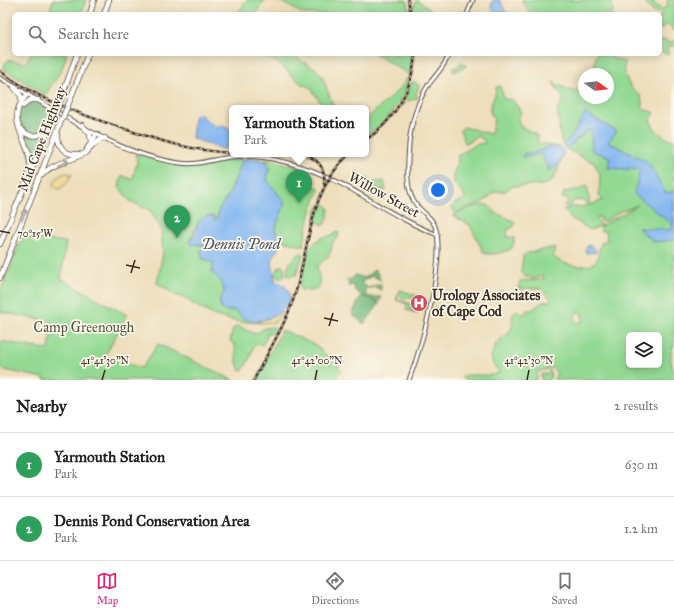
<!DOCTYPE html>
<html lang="en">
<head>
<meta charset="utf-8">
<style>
	:root { --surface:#fff; --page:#f6f6f6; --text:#202124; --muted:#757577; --line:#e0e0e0; --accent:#db2777 }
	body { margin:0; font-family:"IM FELL Great Primer",serif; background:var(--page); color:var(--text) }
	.controls { position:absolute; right:12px; bottom:12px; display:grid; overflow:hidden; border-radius:6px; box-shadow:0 2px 10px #0003 }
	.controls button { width:36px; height:36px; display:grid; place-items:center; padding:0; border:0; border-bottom:1px solid var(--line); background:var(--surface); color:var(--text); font:20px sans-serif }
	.compass { position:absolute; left:578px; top:68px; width:36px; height:36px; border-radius:50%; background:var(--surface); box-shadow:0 2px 10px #0003; rotate:105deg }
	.you { position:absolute; left:438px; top:190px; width:14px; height:14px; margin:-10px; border:3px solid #fff; border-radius:50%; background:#1a73e8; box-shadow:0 0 0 6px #1a73e833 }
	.badge { display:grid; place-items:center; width:26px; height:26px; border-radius:50%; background:var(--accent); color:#fff; font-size:13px; font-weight:700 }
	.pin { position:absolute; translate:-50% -33px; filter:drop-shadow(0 1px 2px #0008) }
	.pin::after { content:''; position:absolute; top:21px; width:14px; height:12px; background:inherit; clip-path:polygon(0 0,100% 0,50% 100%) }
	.popup { position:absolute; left:229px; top:105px; width:140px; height:52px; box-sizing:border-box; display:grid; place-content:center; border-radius:6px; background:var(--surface); filter:drop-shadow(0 1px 3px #0005); font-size:13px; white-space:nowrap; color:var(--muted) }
	.popup b { font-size:15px; color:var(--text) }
	.popup::after { content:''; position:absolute; left:50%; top:100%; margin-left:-8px; border:8px solid transparent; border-top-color:var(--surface) }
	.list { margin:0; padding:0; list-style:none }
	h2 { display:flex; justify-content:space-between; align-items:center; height:52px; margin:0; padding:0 16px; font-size:17px }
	h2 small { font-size:13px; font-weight:400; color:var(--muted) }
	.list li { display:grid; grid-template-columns:26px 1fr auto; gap:12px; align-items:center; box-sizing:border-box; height:64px; padding:0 16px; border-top:1px solid var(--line) }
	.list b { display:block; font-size:15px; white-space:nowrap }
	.list p { margin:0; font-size:13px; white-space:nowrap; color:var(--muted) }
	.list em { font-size:13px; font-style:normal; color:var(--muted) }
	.icon { flex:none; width:22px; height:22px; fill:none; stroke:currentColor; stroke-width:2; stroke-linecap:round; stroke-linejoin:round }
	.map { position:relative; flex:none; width:674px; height:380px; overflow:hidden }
	.search { position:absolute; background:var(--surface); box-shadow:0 2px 10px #0003; left:12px; right:12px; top:12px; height:44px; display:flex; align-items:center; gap:10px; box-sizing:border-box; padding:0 14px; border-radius:6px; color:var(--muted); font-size:15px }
	.sheet { height:180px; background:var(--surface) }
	nav { display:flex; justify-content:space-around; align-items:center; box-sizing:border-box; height:56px; border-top:1px solid var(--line); background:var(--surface); font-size:11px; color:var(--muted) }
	nav a { display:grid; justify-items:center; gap:2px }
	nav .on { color:var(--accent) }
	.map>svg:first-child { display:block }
</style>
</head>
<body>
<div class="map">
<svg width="674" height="380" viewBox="0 0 674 380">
	<rect width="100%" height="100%" fill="#fbf7ec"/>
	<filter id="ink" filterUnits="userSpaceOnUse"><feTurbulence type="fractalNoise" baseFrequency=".025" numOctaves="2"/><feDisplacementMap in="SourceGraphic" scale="8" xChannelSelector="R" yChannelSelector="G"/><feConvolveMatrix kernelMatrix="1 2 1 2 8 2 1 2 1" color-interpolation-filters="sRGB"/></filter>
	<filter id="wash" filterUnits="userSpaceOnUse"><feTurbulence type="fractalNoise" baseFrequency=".012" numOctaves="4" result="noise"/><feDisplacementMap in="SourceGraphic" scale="16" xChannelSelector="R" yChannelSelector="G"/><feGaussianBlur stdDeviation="0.9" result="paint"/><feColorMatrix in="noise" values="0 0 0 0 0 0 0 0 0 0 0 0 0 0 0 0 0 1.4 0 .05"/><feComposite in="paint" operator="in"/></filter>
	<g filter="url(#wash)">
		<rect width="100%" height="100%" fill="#eedebc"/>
		<g fill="#93d993" stroke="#678258" fill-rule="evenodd">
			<path d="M 53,0 L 86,0 L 81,14 L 49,14 Z"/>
			<path d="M 247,0 L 265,0 L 255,14 L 237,14 Z"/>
			<path d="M 278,0 L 407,0 L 410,14 L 303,14 Z"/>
			<path d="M 417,0 L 437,14 L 414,14 L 412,8 Z"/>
			<path d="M 521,0 L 612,0 L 613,14 L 530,14 Z"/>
			<path d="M 642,0 L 652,0 L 654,5 L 664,9 L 668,6 L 667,0 L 674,0 L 674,31 L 670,26 L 667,25 L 660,30 L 660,17 L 663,14 L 652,11 Z"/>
			<path d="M 664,40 L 671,43 L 674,40 L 674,46 L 666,47 L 669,53 L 667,55 L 660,51 L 660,41 Z"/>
			<path d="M 30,54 L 67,54 L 61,71 L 45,95 L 2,68 L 8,60 L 26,63 Z"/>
			<path d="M 255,54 L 289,54 L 316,69 L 322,76 L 334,108 L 324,108 L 310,87 L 301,84 L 280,64 L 268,57 Z"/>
			<path d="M 375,54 L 414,54 L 410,75 Z"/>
			<path d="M 596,54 L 610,54 L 612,58 L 625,62 C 622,75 630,89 641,96 L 642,104 L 644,109 L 655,113 L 650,120 C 653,129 664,140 674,140 L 674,211 L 634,157 L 625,158 L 585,127 L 574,133 L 563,145 C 560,140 558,115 557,108 L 562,103 L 563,98 L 553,82 L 571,91 L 578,90 L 584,85 L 584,98 L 608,98 L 608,74 L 590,74 L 594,71 Z"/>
			<path d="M 461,62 L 466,65 L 465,67 L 454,72 L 453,68 L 458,67 Z"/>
			<path d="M 408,77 L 410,78 C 402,102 388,122 366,136 L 366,120 C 380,105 398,94 408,77 Z"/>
			<path d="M 413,81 L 419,85 L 416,94 L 418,98 L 407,101 L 406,97 Z"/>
			<path d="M 500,86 L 504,99 L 513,100 L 521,112 L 518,120 L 520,126 L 537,135 L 538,143 L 559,147 L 548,147 L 531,154 L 525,153 L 527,157 L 539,154 L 543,155 L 548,169 L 558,165 L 562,156 L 563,157 L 555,176 L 549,183 L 543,185 L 513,186 L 505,191 L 494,192 L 485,201 L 455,213 L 452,208 L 454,204 L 466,198 L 453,181 C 452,171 459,166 458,155 L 477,144 L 485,143 L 484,140 L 478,136 L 467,143 L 465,143 L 460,130 L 464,127 L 491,134 L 494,119 C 493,117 492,116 491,114 C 487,107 497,96 496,87 Z"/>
			<path d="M 592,127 C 603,154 602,161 634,161 L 674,218 L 674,345 C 667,356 674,368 674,380 L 554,380 L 557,373 L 552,368 L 537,372 L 537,380 L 464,380 L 462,377 L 465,375 L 492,375 L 500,372 L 494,366 L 491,357 L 497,342 L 508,334 L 512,327 C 514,320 509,313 518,310 L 522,314 L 525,314 L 527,310 L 532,310 L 542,302 L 551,301 L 550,298 L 540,288 L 518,289 L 520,281 L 544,279 L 542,275 L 533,279 L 531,277 L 525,277 L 521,273 L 523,256 L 528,253 L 555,247 L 553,256 C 559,262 571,266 580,266 C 585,266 585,264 590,266 L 597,260 L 601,243 L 607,240 L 606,231 L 601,231 L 601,226 L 590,230 L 570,217 L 563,209 L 570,208 L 564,205 L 569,202 L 566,198 L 562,198 L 564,192 L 581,189 L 587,185 L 590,205 L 603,200 L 599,196 L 600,174 L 594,163 L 566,149 ZM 582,200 L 587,203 L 588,206 L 572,207 L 571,204 L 575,201 ZM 638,205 L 601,226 L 596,217 L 601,217 L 601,221 L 604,222 L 619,212 ZM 578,310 L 582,315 L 583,320 L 578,323 L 574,319 ZM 629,335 L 659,335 L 659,365 L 629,365 Z"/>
			<path d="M 136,154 L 186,167 L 228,158 L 243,159 L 230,193 L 219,209 L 217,219 L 215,220 L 212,216 C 199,215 192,232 190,243 L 205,246 L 201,251 L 202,258 L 213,263 L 212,272 L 221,281 L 225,293 L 220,298 L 220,305 L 226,311 L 236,311 C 244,318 249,322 260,321 L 261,323 L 239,322 L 215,316 L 193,304 L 186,298 L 177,296 L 157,283 L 163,253 L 161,229 L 151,211 L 130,201 L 119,187 L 122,175 L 132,180 L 137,163 Z"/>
			<path d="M 265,160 L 276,161 L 305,170 L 304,173 L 293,184 L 295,189 L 300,187 L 300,182 L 303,177 L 304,184 L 320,188 L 311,211 L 303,246 L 279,240 L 275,229 L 284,206 L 284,202 L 269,183 L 267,179 L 269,167 Z"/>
			<path d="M 366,178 L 375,182 L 384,181 L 386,191 L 373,187 L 368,188 Z"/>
			<path d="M 321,204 L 326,205 L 329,208 L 327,221 L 323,225 L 318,222 L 316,225 L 315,224 C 315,216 315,210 321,204 Z"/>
			<path d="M 481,205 L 488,205 L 494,212 L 515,222 L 514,226 L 507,231 L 508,237 L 515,238 C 514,241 514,245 512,248 C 509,252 489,256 484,253 L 470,225 L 453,216 L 469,208 Z"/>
			<path d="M 337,232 L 339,233 L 338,238 L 333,241 C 330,257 329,256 317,266 L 320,282 L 319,287 L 311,291 L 301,290 L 299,285 C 306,267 301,251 320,239 C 326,235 331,238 337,232 Z"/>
			<path d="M 22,237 L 66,242 L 61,279 L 127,315 L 104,358 L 142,368 L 158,344 L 233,380 L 44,380 L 44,378 L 0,369 L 0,341 L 49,350 L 53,322 L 0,312 L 0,293 Z"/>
			<path d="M 301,253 L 303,254 L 296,275 L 288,276 C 285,265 292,258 301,253 Z"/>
			<path d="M 281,265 L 284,267 L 285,276 L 283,278 L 278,278 L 274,274 Z"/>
			<path d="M 400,290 L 424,298 L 423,301 L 416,300 L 414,297 L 412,299 L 398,296 L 397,299 L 411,304 L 411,310 L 417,313 L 406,310 L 407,304 L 396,300 Z"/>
			<path d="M 237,326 L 255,334 L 265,328 L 273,327 L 277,330 L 275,333 L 268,333 L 263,344 L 254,345 L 249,360 L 243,370 L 240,371 C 236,362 236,354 235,345 L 230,341 L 233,329 Z"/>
			<path d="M 282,330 L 315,345 L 342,370 L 334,380 L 256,380 Z"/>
			<path d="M 550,370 L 551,377 L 549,380 L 541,380 L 541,374 L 547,374 Z"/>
		</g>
		<g fill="#76b97d" stroke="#58724e">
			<path d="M 33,101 L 54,112 L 45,131 L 31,135 L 20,127 L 19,115 L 27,103 Z"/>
			<path d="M 45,134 L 34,161 L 31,161 L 24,136 Z"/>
			<path d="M 375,269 L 381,280 L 372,276 L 361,282 L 368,288 L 381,284 L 381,290 L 375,287 L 365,290 L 366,294 L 370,297 L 381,297 L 379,303 C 371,298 353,295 354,285 L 348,286 L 349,283 L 347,279 L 351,280 L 355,275 L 365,278 Z"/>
			<path d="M 361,296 L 371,299 L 379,304 L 364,324 L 352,314 Z"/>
		</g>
		<g fill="#eeda9e" stroke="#94825e">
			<path d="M 66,173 L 72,174 L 66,184 L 59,189 L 54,187 C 53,180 60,174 66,173 Z"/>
			<path d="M 282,310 L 276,322 L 261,323 L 260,321 L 271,317 Z"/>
		</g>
		<g fill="#85b7f1" stroke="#607088">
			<path d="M 493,0 L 500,0 L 506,13 L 495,13 L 491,6 Z"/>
			<path d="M 198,113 L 214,126 L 223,126 L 232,131 L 232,147 L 222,149 L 192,138 L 194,117 Z"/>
			<path d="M 585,113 L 617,131 L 608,142 L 648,162 L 666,193 L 674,192 L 674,240 L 654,242 L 638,228 L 670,230 L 672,224 L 634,194 L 640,170 L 608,168 L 610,157 L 592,151 L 591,131 L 587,130 L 566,149 L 563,145 L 574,133 Z"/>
			<path d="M 548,147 L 560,147 L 564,153 L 558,165 L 548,171 L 548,167 L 544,161 L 543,155 C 536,153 530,159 522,156 L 525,153 L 531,154 Z"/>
			<path d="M 243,159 L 258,159 L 266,161 L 269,167 L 267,179 L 269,183 L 283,200 L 284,206 L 275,229 L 279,241 L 278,250 L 274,254 L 272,263 L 275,280 C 278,284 285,284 287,289 C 299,307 267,323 252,321 C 243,320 240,315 234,310 L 226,311 L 221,309 L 220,298 L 225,290 L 222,286 L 221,281 L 212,272 L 213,263 L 202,258 L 201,251 L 205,246 L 200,244 L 192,245 L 189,241 L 194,235 L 199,221 L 206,216 L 214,216 L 215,220 L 217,219 L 219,209 L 230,193 Z"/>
			<path d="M 588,245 L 593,247 L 597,252 L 586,253 L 585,250 Z"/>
		</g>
	</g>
	<g filter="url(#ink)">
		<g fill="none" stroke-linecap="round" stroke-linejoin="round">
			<g stroke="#564536" stroke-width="5">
				<g id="secondary">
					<path d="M 467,14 L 473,0"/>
					<path d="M 0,78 C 57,110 113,154 180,163 C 197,166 213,159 231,157 C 254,154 277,159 299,166 C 349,181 389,217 438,235"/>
					<path d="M 409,380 C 422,345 445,264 436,229 C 434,219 423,213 417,206 C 404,190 408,164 409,144 C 411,125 417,103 427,87 C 435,75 445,67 449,54"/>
				</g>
			</g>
			<g stroke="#564536" stroke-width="6">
				<g id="highway">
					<path d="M 90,14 L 94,0"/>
					<path d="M 104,14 L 109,0"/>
					<path d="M 14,87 L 21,96 L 21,102"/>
					<path d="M 27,95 C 0,122 37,145 29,172"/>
					<path d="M 60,102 L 77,54"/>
					<path d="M 68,105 L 88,54"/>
					<path d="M 23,106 L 30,100 L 38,100"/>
					<path d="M 82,125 L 90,134 L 91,142"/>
					<path d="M 19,126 C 26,138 40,139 48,128"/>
					<path d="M 58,134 C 57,147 66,156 79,154"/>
					<path d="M 87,149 L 97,134"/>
					<path d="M 42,175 C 52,163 72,161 85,153 C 93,148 95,140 105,138"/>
					<path d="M 0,244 L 55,115"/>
					<path d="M 0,278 L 62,119"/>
				</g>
			</g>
			<use href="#secondary" stroke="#fff" stroke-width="3"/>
			<use href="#highway" stroke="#fff" stroke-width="4.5"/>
			<g stroke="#3b2a1e" stroke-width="2.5">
				<g id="rail">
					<path d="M 408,0 L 411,14"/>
					<path d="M 0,71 C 36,98 76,113 119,127 C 156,140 192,151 232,153"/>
					<path d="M 366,140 C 395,120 413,89 415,54"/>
					<path d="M 270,154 L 310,155 L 330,154"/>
					<path d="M 308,156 C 320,161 326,171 324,184"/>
					<path d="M 254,380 C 268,351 287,323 296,291 C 310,243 309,191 349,154"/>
				</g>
			</g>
			<use href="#rail" stroke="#fbf7ec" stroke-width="1" stroke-dasharray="3" stroke-linecap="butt"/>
			<g stroke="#564536" stroke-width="6" stroke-linecap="butt">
				<g id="highway-bridge">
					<path d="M 55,115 L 60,102"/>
					<path d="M 62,119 L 68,105"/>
				</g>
			</g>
			<use href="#highway-bridge" stroke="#fff" stroke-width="4.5"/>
		</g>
		<defs><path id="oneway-shaft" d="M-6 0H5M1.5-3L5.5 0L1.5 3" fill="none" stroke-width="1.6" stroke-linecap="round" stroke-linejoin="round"/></defs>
		<g stroke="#a79f9a">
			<use href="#oneway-shaft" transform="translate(63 163) rotate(-24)"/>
			<use href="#oneway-shaft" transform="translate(24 215) rotate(-69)"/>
		</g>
	</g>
	<path fill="none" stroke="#3b2a1e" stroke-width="1.5" d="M 0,231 L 10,233M 126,265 L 140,268M 131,273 L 135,260M 324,318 L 338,321M 329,326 L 333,313M 102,380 L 105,370M 315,380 L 317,370M 527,380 L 529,370"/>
	<defs>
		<g id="hospital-disc" transform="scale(0.9)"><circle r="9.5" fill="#d1495b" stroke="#fbf7ec"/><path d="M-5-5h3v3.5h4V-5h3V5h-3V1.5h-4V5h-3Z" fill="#fff"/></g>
	</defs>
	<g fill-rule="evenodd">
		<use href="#hospital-disc" x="419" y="303"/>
	</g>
	<g text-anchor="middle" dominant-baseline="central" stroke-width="3.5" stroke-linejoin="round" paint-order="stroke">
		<g font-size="14" fill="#3b2a1e" stroke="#fbf7ec">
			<text transform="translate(42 139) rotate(-69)">Mid Cape Highway</text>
			<text transform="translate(384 195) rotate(29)">Willow Street</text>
		</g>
		<g font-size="14" font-weight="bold" fill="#3b2a1e" stroke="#fbf7ec" text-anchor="start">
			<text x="432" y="295">Urology Associates<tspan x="432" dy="16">of Cape Cod</tspan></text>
		</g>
		<g font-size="14" fill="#51563b" stroke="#fbf7ec">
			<text x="84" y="327">Camp Greenough</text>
		</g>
		<g font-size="15" font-style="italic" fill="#51545d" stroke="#fbf7ec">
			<text x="241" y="244">Dennis Pond</text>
		</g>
	</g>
	<g font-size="10" text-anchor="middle" fill="#3b2a1e" stroke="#fbf7ec" stroke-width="3.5" stroke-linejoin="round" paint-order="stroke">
		<text x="35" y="237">70°15'W</text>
		<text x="105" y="364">41°41'30"N</text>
		<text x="317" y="364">41°42'00"N</text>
		<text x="529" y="364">41°42'30"N</text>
	</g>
</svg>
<div class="controls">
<button><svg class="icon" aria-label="layers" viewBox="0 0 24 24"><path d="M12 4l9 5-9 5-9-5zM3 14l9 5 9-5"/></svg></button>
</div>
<svg class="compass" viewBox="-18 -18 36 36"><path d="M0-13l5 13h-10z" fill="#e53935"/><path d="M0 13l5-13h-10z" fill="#757577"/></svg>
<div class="you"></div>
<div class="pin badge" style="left:299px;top:203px;background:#2e9e5b">1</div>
<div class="popup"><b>Yarmouth Station</b>Park</div>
<div class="pin badge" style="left:177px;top:238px;background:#2e9e5b">2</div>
<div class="search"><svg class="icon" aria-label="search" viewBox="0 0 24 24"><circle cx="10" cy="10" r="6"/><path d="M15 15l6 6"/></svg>Search here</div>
</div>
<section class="sheet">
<h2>Nearby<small>2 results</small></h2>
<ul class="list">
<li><span class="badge" style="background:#2e9e5b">1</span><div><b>Yarmouth Station</b><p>Park</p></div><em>630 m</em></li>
<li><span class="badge" style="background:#2e9e5b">2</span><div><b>Dennis Pond Conservation Area</b><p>Park</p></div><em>1.2 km</em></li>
</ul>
</section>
<nav>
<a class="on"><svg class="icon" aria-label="map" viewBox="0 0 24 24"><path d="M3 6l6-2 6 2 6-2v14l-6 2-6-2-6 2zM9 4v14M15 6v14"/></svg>Map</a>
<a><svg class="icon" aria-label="directions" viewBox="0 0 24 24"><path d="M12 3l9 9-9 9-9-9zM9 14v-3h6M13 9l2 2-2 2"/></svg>Directions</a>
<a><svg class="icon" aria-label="saved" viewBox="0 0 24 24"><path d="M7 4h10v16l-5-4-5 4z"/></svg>Saved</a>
</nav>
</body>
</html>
